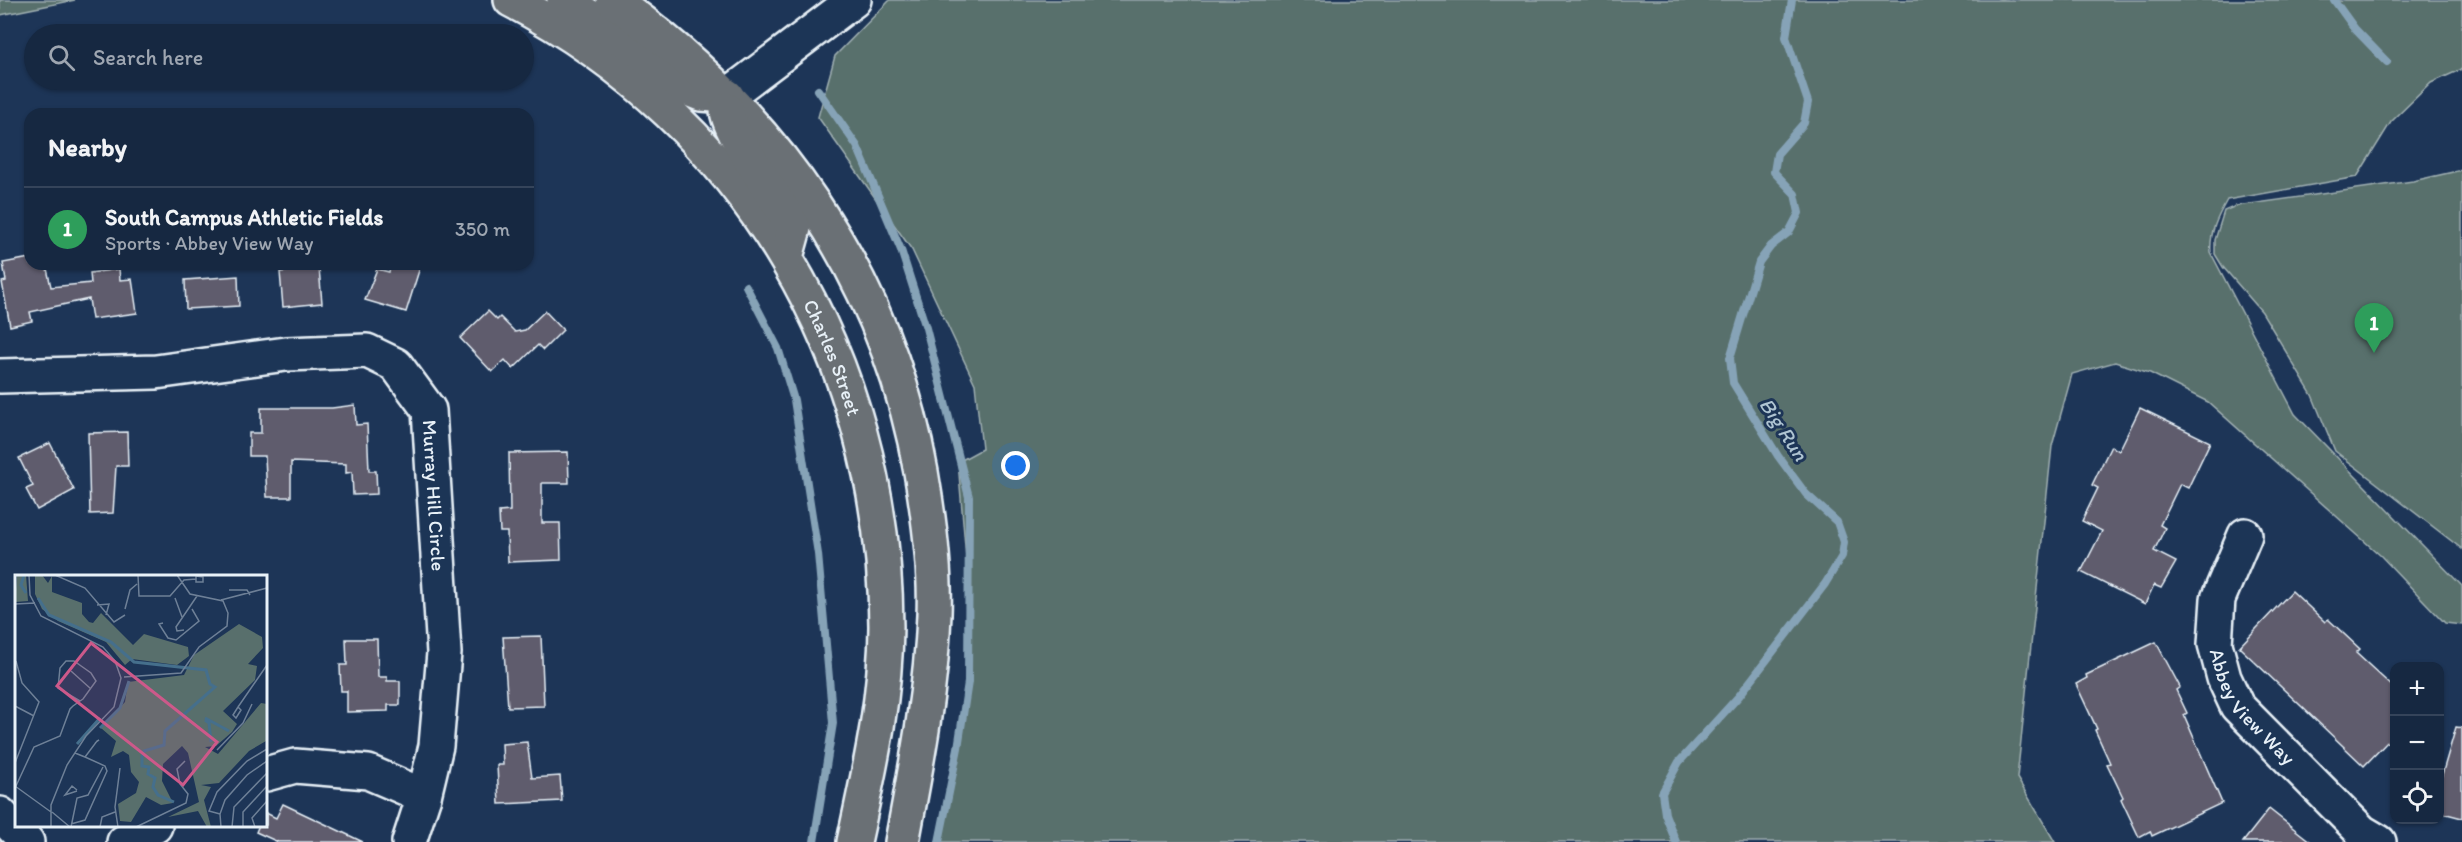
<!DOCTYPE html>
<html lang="en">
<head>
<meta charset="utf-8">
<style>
	:root { --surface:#162841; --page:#1f3048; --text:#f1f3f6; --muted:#9ea6b1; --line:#35445a; --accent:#ff9aa2 }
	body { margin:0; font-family:Itim,sans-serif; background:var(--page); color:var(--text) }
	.controls { position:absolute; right:18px; bottom:18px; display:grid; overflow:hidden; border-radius:12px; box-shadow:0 2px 4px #0004 }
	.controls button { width:54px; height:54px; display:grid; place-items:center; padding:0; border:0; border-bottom:2px solid var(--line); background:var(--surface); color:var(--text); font:30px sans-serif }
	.you { position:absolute; left:1016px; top:466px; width:21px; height:21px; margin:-15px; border:4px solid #fff; border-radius:50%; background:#1a73e8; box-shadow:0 0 0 9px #1a73e833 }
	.badge { display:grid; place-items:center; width:39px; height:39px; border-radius:50%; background:var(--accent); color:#fff; font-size:20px; font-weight:700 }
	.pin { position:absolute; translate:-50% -50px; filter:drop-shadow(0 2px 3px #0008) }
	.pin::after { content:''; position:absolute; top:32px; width:21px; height:18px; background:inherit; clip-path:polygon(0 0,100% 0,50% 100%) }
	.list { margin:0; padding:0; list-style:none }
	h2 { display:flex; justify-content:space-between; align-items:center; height:78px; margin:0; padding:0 24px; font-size:26px }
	h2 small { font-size:20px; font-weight:400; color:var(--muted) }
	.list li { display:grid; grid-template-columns:39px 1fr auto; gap:18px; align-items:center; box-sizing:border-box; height:84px; padding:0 24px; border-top:2px solid var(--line) }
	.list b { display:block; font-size:22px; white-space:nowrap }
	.list p { margin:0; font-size:20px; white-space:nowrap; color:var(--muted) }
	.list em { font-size:20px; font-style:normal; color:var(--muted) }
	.icon { flex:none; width:33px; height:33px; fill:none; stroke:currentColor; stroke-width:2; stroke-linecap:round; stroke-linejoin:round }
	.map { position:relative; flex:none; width:2462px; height:842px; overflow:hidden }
	.search { position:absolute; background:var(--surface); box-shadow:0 2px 4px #0004; left:24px; top:24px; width:510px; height:66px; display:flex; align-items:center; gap:15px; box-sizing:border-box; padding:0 21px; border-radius:33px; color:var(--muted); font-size:22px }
	.panel { position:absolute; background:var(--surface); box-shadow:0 2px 4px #0004; left:24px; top:108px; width:510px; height:162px; border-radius:18px }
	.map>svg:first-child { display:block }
</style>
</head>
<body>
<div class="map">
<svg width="2462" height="842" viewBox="0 0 2462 842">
	<rect width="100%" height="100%" fill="#1d3557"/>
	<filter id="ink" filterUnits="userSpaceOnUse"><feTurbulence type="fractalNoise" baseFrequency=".0167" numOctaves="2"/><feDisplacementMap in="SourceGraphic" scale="12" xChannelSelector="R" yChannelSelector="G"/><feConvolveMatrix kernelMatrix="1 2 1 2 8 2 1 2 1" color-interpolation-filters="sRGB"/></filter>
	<g filter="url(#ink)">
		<g fill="#586f6c" stroke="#a0b0b2" stroke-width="1.5">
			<path d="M 0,0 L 75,0 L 0,15 Z"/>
			<path d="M 890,0 L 2462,0 L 2462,69 L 2431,83 L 2391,122 L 2357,177 L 2227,200 C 2218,216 2209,233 2211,253 L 2295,414 L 2462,586 L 2462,625 L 2445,623 L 2381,556 L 2208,402 L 2150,373 L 2115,362 L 2072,374 L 2052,446 L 2017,778 L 2055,842 L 941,842 L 965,694 L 971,618 L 958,462 L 982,449 L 975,384 L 912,250 L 818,117 L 835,56 Z"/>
			<path d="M 2462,170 L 2462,549 L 2335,451 L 2312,395 L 2262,312 L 2223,267 L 2215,254 L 2215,240 L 2224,211 L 2236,206 L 2413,181 Z"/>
		</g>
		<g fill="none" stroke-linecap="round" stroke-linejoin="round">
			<g stroke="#86a3b7" stroke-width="8">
				<path d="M 2334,0 L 2355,29 L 2387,62"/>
				<path d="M 818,90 L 857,146 L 901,250 L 926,328 L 969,497 L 968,682 L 958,748 L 939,842"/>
				<path d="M 746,286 L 778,348 L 794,400 L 818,554 L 833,723 L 814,842"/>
				<path d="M 1676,842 L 1665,814 L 1662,793 L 1679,762 L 1739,696 L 1825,584 L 1842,556 L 1844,542 L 1837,522 L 1806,494 L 1778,456 L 1733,383 L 1730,358 L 1759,262 L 1771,246 L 1789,232 L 1799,213 L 1795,194 L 1774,172 L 1777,154 L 1804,123 L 1808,102 L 1786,37 L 1792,0"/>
			</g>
		</g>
		<g fill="#5f5b6d" stroke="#e8f1f8" stroke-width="1.5">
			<path d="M 30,258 L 30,264 L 46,264 L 51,287 L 91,283 L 90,273 L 119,269 L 120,280 L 132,279 L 137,313 L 92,319 L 89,299 L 30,312 L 32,321 L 10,326 L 2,282 L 6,281 L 3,263 Z"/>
			<path d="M 391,264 L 421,264 L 406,312 L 365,300 L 377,269 L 389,272 Z"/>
			<path d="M 319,268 L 322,303 L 283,307 L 280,272 Z"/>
			<path d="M 238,276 L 239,306 L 186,309 L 185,280 Z"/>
			<path d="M 488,311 L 497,320 L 500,317 L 515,332 L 525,330 L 545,311 L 563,330 L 543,350 L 538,345 L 513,369 L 505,360 L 492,372 L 460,338 Z"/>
			<path d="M 355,405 L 356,425 L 367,424 L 369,471 L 376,471 L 377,494 L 353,495 L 352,472 L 346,473 L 346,464 L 291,462 L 291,497 L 267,497 L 265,456 L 249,456 L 249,433 L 261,433 L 261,408 L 332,408 Z"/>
			<path d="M 2140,408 L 2210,442 L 2188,488 L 2180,484 L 2160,525 L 2165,528 L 2154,551 L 2176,562 L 2161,588 L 2154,585 L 2145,604 L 2081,572 L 2102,531 L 2082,521 L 2098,488 L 2092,485 L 2111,446 L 2119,451 Z"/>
			<path d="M 127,432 L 128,466 L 116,466 L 113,513 L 90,514 L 88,433 Z"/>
			<path d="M 50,443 L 74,490 L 37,510 L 26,489 L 33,486 L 19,458 Z"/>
			<path d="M 568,452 L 569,483 L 542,483 L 542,523 L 560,523 L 561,560 L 508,562 L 507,532 L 500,532 L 499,512 L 510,511 L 509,453 Z"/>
			<path d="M 2292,591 L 2325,622 L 2328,619 L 2360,649 L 2356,653 L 2394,688 L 2394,735 L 2364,766 L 2239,647 Z"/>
			<path d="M 541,636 L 544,706 L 508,707 L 503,637 Z"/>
			<path d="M 346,639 L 377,639 L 378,677 L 387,677 L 387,681 L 400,681 L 400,705 L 388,705 L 388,711 L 347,712 L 347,691 L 341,691 L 340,665 L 347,665 Z"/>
			<path d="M 2156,642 L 2180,687 L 2176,690 L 2187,713 L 2184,715 L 2222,803 L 2152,836 L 2150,831 L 2139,837 L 2121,799 L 2123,797 L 2107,764 L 2110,763 L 2095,730 L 2097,729 L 2076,684 L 2087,678 L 2086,675 Z"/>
			<path d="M 2456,727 L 2462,728 L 2462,818 L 2439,812 L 2439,785 Z"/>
			<path d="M 527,742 L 532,778 L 560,776 L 562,801 L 499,804 L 497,765 L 503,765 L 502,744 Z"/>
			<path d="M 283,804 L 363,842 L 278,842 L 256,832 L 259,825 L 266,825 L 266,813 L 276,818 Z"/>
			<path d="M 2269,809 L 2311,842 L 2243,842 Z"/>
		</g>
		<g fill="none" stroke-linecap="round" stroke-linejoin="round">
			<g stroke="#e8f1f8" stroke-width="38">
				<g id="minor">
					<path d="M 727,96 L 854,0"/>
					<path id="s1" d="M 0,376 L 156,372 L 286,354 L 367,351 L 396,365 L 429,410 L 444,653 L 436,746 L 424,796 L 409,842"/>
					<path id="s2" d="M 2245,535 L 2218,599 L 2215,644 L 2224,678 L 2237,706 L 2362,832 L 2379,842"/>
					<path d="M 266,774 L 295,766 L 368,772 L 424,796"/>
					<path d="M 0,814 L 27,842"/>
					<path d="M 124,842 L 155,826"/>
				</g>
			</g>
			<g stroke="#e8f1f8" stroke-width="38">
				<g id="major">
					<path id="s3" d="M 511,0 C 747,123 885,361 886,626 C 886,699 869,772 854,842"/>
					<path d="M 564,0 L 626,41 L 688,89 L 701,94 L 727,96"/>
					<path d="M 613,0 C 775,116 886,275 921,472 C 929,518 936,568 934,615 C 931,692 916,767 902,842"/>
					<path d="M 727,110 C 727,131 780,203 794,228 L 786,257"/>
				</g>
			</g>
			<use href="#minor" stroke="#1d3557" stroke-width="33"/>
			<use href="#major" stroke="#6b7074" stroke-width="33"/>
		</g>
	</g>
	<g text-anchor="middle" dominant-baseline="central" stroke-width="6" stroke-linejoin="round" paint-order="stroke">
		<g font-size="20" fill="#e8f1f8" stroke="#1d3557">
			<text stroke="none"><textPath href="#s3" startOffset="492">Charles Street</textPath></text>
			<text stroke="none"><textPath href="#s1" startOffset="542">Murray Hill Circle</textPath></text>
			<text stroke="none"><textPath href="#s2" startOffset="189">Abbey View Way</textPath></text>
		</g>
		<g font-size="21" font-style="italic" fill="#afc4d2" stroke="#1d3557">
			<text transform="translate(1784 429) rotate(57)">Big Run</text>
		</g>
	</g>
	<g transform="translate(15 575)">
		<rect width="252" height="252" fill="#1d3557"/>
		<path d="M 11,0 L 13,26 L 0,27 L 2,1 ZM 20,0 L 27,0 L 33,8 L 37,1 L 37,17 L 67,28 L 67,39 L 74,47 L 78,48 L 86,38 L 118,70 L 129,59 L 173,72 L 174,81 L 162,90 L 117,84 L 110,90 L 91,67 L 43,46 L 27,34 L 20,19 ZM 224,49 L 247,62 L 248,73 L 233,89 L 242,91 L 240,105 L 208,136 L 222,149 L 217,157 L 201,171 L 190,172 L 203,179 L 246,128 L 252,129 L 251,166 L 234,176 L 204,208 L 186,210 L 196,212 L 189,225 L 196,252 L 192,252 L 183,236 L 153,242 L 184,227 L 173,178 L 167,171 L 148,189 L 147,206 L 158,228 L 146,230 L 131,222 L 116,247 L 105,246 L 103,229 L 121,218 L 124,207 L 116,197 L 114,180 L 108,176 L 96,182 L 101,166 L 86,153 L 110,127 L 113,107 L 169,100 L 179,80 Z" fill="#586f6c"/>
		<path fill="none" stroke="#456f8c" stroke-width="3" d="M 9,0 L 6,10 L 11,18M 23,23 L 34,40 L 96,67 L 119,87 L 191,95 L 195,109 L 200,112 L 150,156 L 149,170 L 129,176 L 127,182 L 127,191 L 134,192 L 133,199 L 140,203 L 138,212 L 143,220 L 159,227M 190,143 L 214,156M 190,145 L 194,148 L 196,167M 85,153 L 105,133 L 114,106M 62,169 L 85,143"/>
		<path fill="none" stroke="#6e8097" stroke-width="1.5" d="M 14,0 L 15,20 L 26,41 L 88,72 L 100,86 L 106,103 L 99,132 L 71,161 L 52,190 L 36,230 L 36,252M 40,0 L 70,13 L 99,47 L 110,40M 123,0 L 124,21 L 155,21 L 169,5 L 181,4M 181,1 L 188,2 L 188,7 L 181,7 ZM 214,15 L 232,15 L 235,20M 160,23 L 167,42M 206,25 L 252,13M 0,29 L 20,28M 82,30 L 94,29 L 91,40M 110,34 L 115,15 L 122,9M 148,48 L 144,49 L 153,63 L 161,65 L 184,46 L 177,34M 169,55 L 162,56 L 161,52 L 182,21M 56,96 L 76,114M 109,102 L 166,98 L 184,72 L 212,51 L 213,38 L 208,26 L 175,19 L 162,0M 0,131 L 19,141M 223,132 L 252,90M 223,132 L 226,135 L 221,143 L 218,140 ZM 202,175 L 228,148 L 237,129M 60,178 L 70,182 L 82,166 L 84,165 L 80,168M 0,188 L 24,127 L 7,108 L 1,86M 0,211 L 36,237M 1,211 L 19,172 L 45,161 L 55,134 L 58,131 L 65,126 L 68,124 L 81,106 L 76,98 L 59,86 L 51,86 L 45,93 L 43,113 L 65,126M 62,216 L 50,220 L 57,211 L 62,215M 37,237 L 55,252M 205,239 L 194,236 L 202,217 L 232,186 L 252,174M 56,249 L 70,245 L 92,196 L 90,191 L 70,182M 56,252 L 62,223 L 73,220 L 88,192M 85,252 L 87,242 L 100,237M 103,252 L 100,232 L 105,193M 121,252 L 171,228 L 173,219 L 165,209 L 162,194 L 170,186M 206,252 L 205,239 L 210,225 L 232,200 L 252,186M 217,252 L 219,232 L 252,198M 228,252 L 228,237 L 252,211M 240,252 L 237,243 L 252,226"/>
		<path fill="#cd598a" fill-opacity="0.15" stroke="#cd598a" stroke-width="3" d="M 76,68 L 202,167 L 168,210 L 42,111 Z"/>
		<rect width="252" height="252" fill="none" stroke="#e8f1f8" stroke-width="3"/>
	</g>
</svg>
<div class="controls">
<button>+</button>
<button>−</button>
<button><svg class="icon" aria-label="locate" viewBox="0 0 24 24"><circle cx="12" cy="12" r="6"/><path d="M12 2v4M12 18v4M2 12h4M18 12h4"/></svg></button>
</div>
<div class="you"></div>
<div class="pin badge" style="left:2374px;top:353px;background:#2e9e5b">1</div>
<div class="search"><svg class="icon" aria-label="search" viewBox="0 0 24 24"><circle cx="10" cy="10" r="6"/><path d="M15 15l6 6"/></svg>Search here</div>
<section class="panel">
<h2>Nearby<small></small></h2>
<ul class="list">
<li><span class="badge" style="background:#2e9e5b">1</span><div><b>South Campus Athletic Fields</b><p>Sports · Abbey View Way</p></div><em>350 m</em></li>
</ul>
</section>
</div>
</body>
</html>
